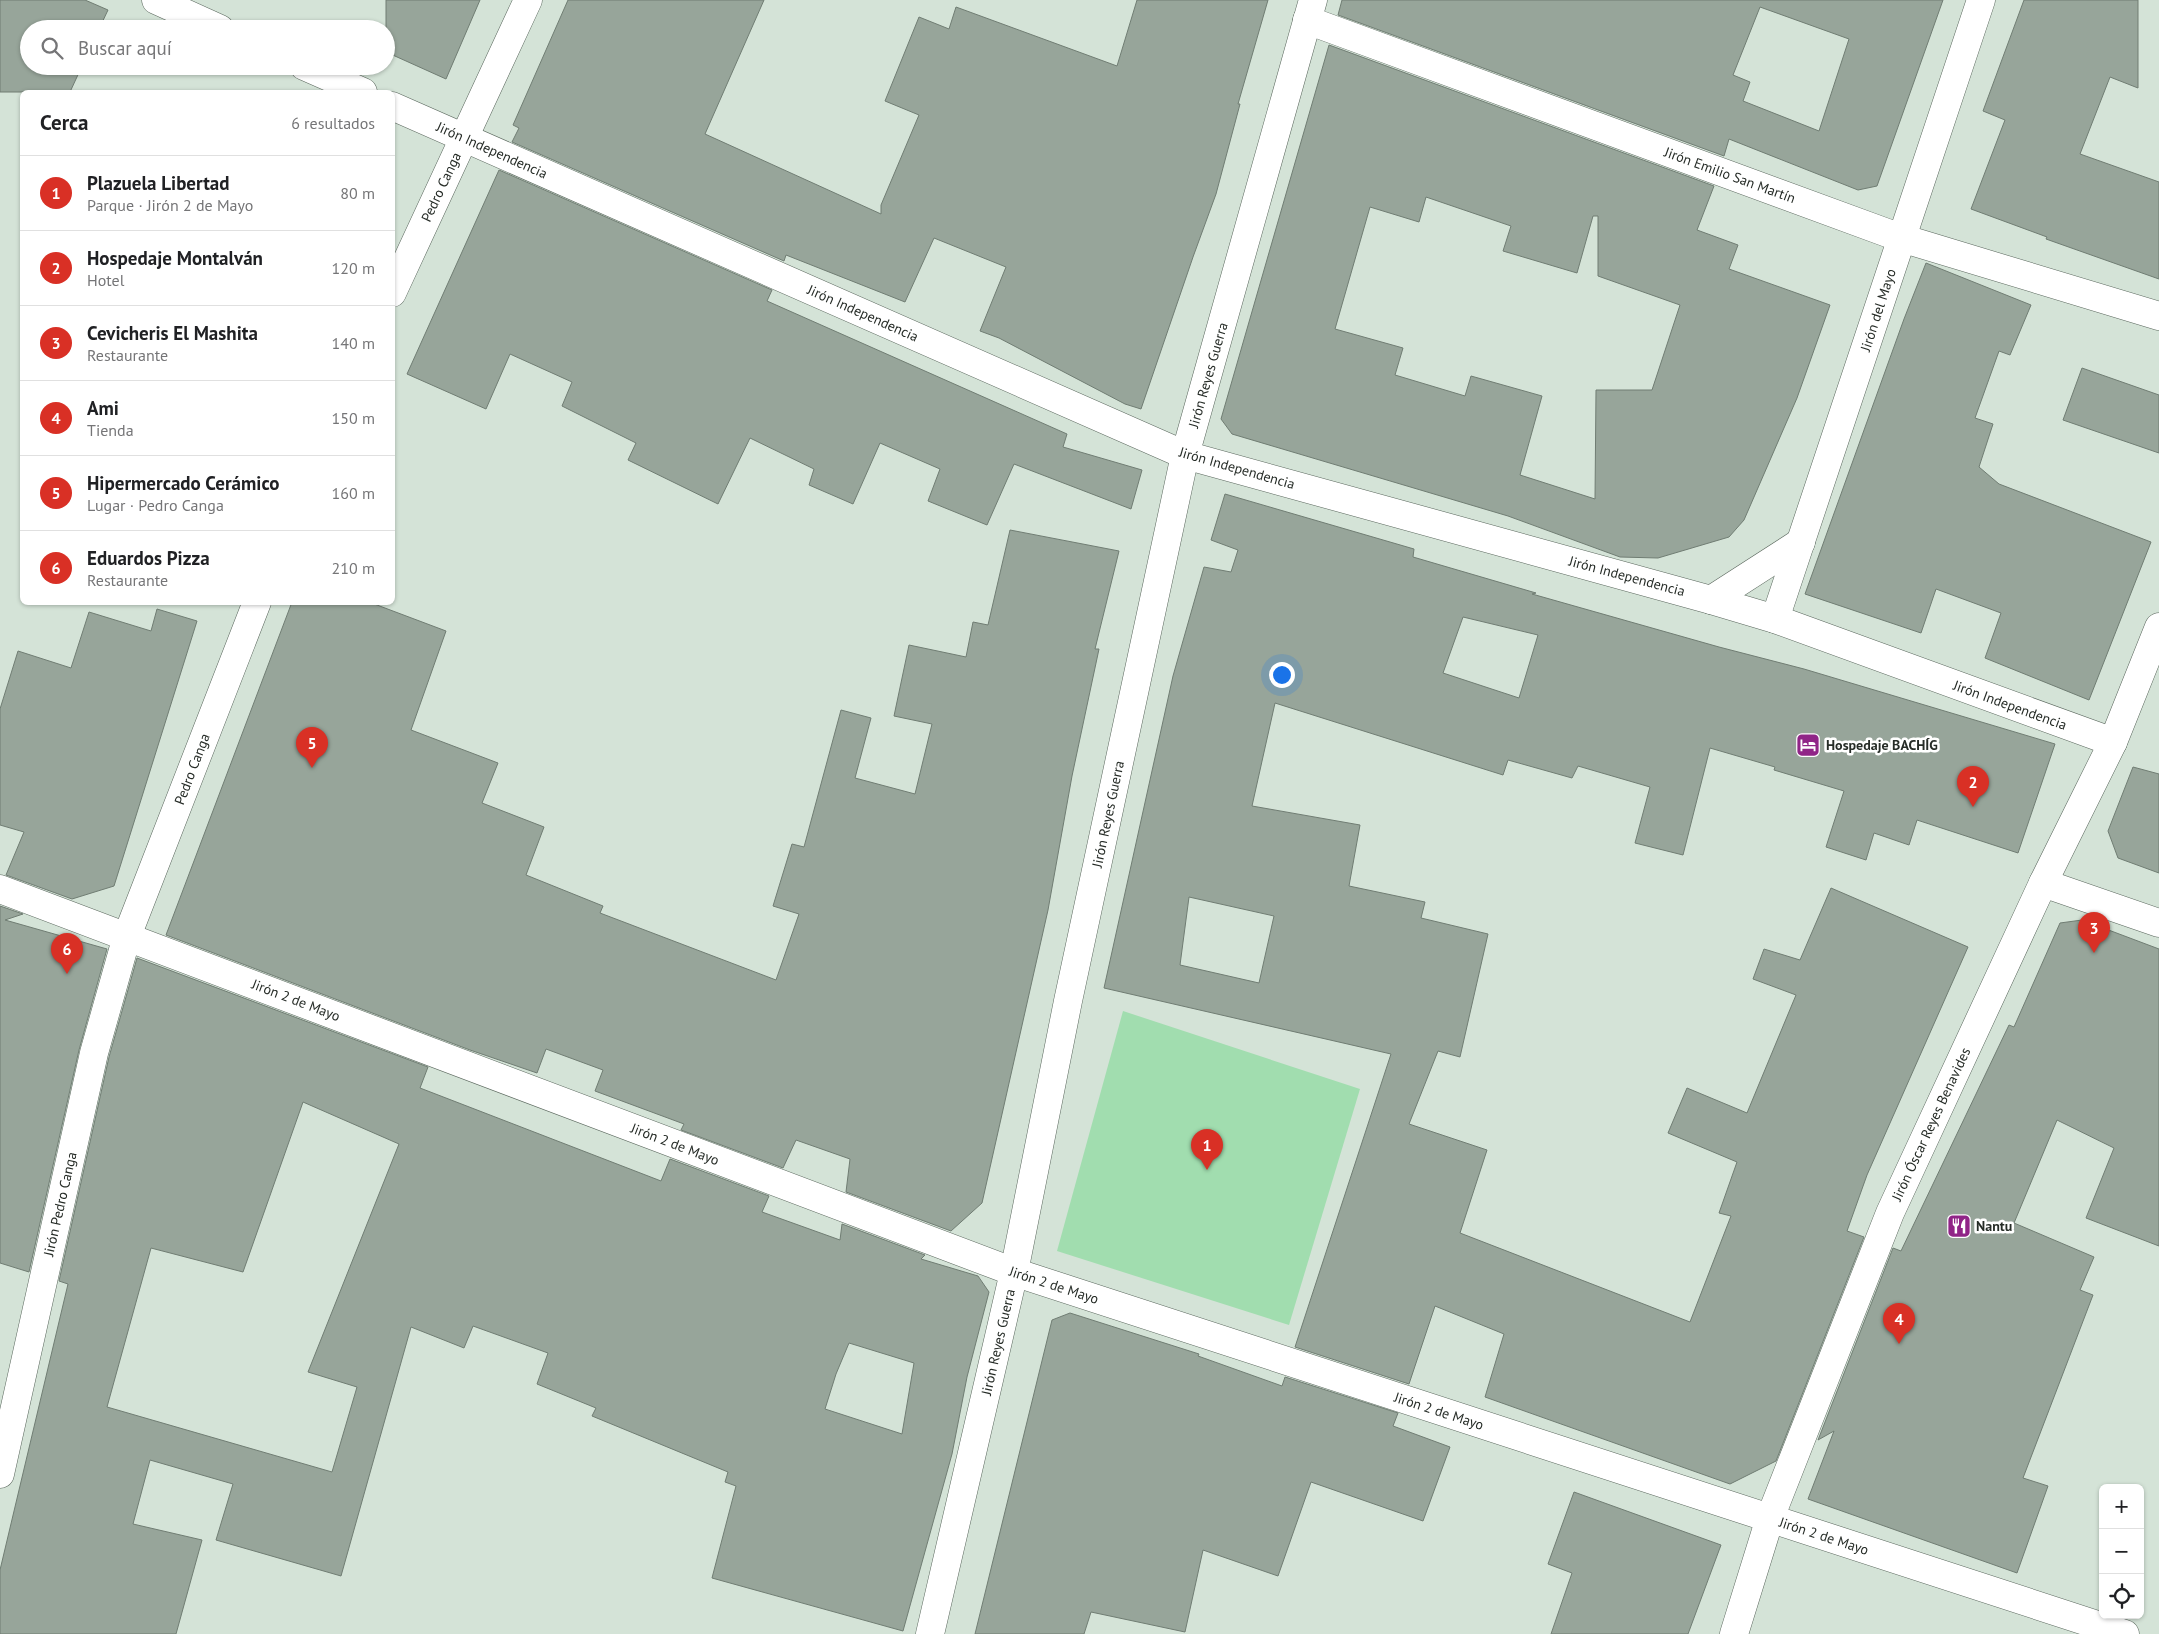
<!DOCTYPE html>
<html lang="es">
<head>
<meta charset="utf-8">
<style>
	:root { --surface:#fff; --page:#f2f2f2; --text:#202124; --muted:#757577; --line:#e0e0e0; --accent:#d93025 }
	body { margin:0; font-family:"PT Sans",sans-serif; background:var(--page); color:var(--text) }
	.controls { position:absolute; right:15px; bottom:15px; display:grid; overflow:hidden; border-radius:8px; box-shadow:0 1px 4px #0004 }
	.controls button { width:45px; height:45px; display:grid; place-items:center; padding:0; border:0; border-bottom:1px solid var(--line); background:var(--surface); color:var(--text); font:25px sans-serif }
	.you { position:absolute; left:1281px; top:674px; width:18px; height:18px; margin:-12px; border:4px solid #fff; border-radius:50%; background:#1a73e8; box-shadow:0 0 0 8px #1a73e833 }
	.badge { display:grid; place-items:center; width:32px; height:32px; border-radius:50%; background:var(--accent); color:#fff; font-size:16px; font-weight:700 }
	.pin { position:absolute; translate:-50% -41px; filter:drop-shadow(0 1px 2px #0008) }
	.pin::after { content:''; position:absolute; top:26px; width:18px; height:15px; background:inherit; clip-path:polygon(0 0,100% 0,50% 100%) }
	.list { margin:0; padding:0; list-style:none }
	h2 { display:flex; justify-content:space-between; align-items:center; height:65px; margin:0; padding:0 20px; font-size:21px }
	h2 small { font-size:16px; font-weight:400; color:var(--muted) }
	.list li { display:grid; grid-template-columns:32px 1fr auto; gap:15px; align-items:center; box-sizing:border-box; height:75px; padding:0 20px; border-top:1px solid var(--line) }
	.list b { display:block; font-size:19px; white-space:nowrap }
	.list p { margin:0; font-size:16px; white-space:nowrap; color:var(--muted) }
	.list em { font-size:16px; font-style:normal; color:var(--muted) }
	.icon { flex:none; width:28px; height:28px; fill:none; stroke:currentColor; stroke-width:2; stroke-linecap:round; stroke-linejoin:round }
	.map { position:relative; flex:none; width:2159px; height:1634px; overflow:hidden }
	.search { position:absolute; background:var(--surface); box-shadow:0 1px 4px #0004; left:20px; top:20px; width:375px; height:55px; display:flex; align-items:center; gap:12px; box-sizing:border-box; padding:0 18px; border-radius:28px; color:var(--muted); font-size:19px }
	.panel { position:absolute; background:var(--surface); box-shadow:0 1px 4px #0004; left:20px; top:90px; width:375px; height:515px; border-radius:8px }
	.map>svg:first-child { display:block }
</style>
</head>
<body>
<div class="map">
<svg width="2159" height="1634" viewBox="0 0 2159 1634">
	<rect width="100%" height="100%" fill="#d4e3d7"/>
	<path fill="#a1ddaf" d="M 1123,1011 L 1360,1089 L 1289,1325 L 1057,1251 Z"/>
	<g fill="#97a59a" stroke="#707d73" fill-rule="evenodd">
		<path d="M 0,0 L 85,0 L 108,10 L 99,29 L 29,29 L 29,66 L 82,66 L 70,92 L 0,92 Z"/>
		<path d="M 386,0 L 480,0 L 446,79 L 386,52 Z"/>
		<path d="M 568,0 L 764,0 L 705,134 L 881,214 L 881,205 L 919,115 L 885,101 L 919,17 L 949,29 L 956,7 L 1117,66 L 1137,0 L 1268,0 L 1238,104 L 1240,104 L 1216,194 L 1193,257 L 1141,409 L 1125,404 L 999,338 L 980,331 L 1006,267 L 934,238 L 905,302 L 786,255 L 784,261 L 512,142 L 519,128 L 513,125 Z"/>
		<path d="M 1342,0 L 1943,0 L 1877,186 L 1858,190 L 1729,139 L 1724,156 L 1338,15 ZM 1760,7 L 1849,39 L 1819,131 L 1743,101 L 1750,82 L 1733,75 Z"/>
		<path d="M 2024,0 L 2138,0 L 2138,88 L 2110,77 L 2080,154 L 2159,182 L 2159,279 L 2046,239 L 2047,237 L 1971,209 L 2005,120 L 1983,111 Z"/>
		<path d="M 1329,45 L 1714,186 L 1697,230 L 1738,245 L 1729,269 L 1830,305 L 1797,398 L 1744,520 L 1729,537 L 1658,558 L 1620,557 L 1508,516 L 1232,434 L 1221,419 ZM 1426,197 L 1511,226 L 1503,251 L 1577,273 L 1593,216 L 1598,216 L 1598,276 L 1680,305 L 1652,390 L 1596,390 L 1595,499 L 1520,475 L 1542,396 L 1471,376 L 1465,396 L 1395,375 L 1403,348 L 1335,329 L 1370,207 L 1419,222 Z"/>
		<path d="M 499,170 L 772,290 L 767,301 L 1067,434 L 1063,447 L 1142,470 L 1131,509 L 1014,464 L 987,525 L 928,501 L 940,469 L 880,443 L 853,504 L 809,485 L 814,469 L 750,438 L 718,504 L 628,460 L 636,443 L 562,406 L 572,382 L 510,354 L 486,409 L 407,374 Z"/>
		<path d="M 1926,263 L 2031,305 L 2010,355 L 1999,351 L 1975,418 L 1993,424 L 1979,467 L 1999,484 L 2151,542 L 2089,700 L 1985,658 L 2001,613 L 1936,589 L 1921,633 L 1805,594 L 1904,319 Z"/>
		<path d="M 2082,368 L 2159,395 L 2159,453 L 2063,420 Z"/>
		<path d="M 1225,494 L 1414,549 L 1413,557 L 1536,593 L 1532,594 L 1719,647 L 1804,669 L 2055,744 L 2018,853 L 1917,820 L 1909,845 L 1874,833 L 1866,860 L 1826,847 L 1844,791 L 1774,770 L 1775,767 L 1710,748 L 1683,855 L 1635,843 L 1650,787 L 1578,766 L 1572,778 L 1508,760 L 1503,775 L 1275,703 L 1252,806 L 1360,825 L 1349,886 L 1425,902 L 1421,918 L 1488,934 L 1460,1057 L 1438,1051 L 1409,1124 L 1487,1150 L 1460,1233 L 1690,1322 L 1731,1216 L 1719,1213 L 1737,1162 L 1668,1133 L 1687,1088 L 1747,1113 L 1796,995 L 1753,979 L 1764,949 L 1800,960 L 1831,888 L 1968,947 L 1867,1175 L 1847,1231 L 1864,1237 L 1776,1461 L 1730,1484 L 1485,1397 L 1504,1334 L 1435,1306 L 1409,1384 L 1295,1347 L 1391,1054 L 1104,988 L 1173,676 L 1204,567 L 1231,572 L 1238,550 L 1211,540 ZM 1463,617 L 1538,635 L 1519,698 L 1443,673 ZM 1189,897 L 1274,916 L 1259,983 L 1180,965 Z"/>
		<path d="M 1010,530 L 1119,551 L 1095,649 L 1099,649 L 1072,776 L 1048,910 L 982,1203 L 951,1231 L 846,1192 L 850,1159 L 796,1140 L 783,1168 L 681,1130 L 684,1124 L 595,1091 L 603,1070 L 546,1049 L 537,1073 L 470,1050 L 166,935 L 292,602 L 369,602 L 446,631 L 411,730 L 498,763 L 482,803 L 544,827 L 526,875 L 603,906 L 600,913 L 776,980 L 799,914 L 773,906 L 792,844 L 804,847 L 841,710 L 871,718 L 855,778 L 915,794 L 932,724 L 894,716 L 909,645 L 966,657 L 973,622 L 988,625 Z"/>
		<path d="M 157,609 L 197,621 L 114,886 L 72,899 L 6,875 L 24,832 L 0,825 L 0,709 L 18,651 L 71,668 L 89,612 L 151,631 Z"/>
		<path d="M 2133,767 L 2159,774 L 2159,873 L 2118,858 L 2108,831 Z"/>
		<path d="M 0,906 L 23,914 L 5,920 L 107,949 L 79,1050 L 29,1272 L 0,1263 Z"/>
		<path d="M 2082,920 L 2159,949 L 2159,1246 L 2086,1218 L 2114,1148 L 2057,1120 L 2014,1223 L 2094,1257 L 2080,1290 L 2093,1295 L 2023,1478 L 2048,1486 L 2017,1573 L 1808,1499 L 1834,1431 L 1818,1440 L 1893,1248 L 1901,1251 L 2009,1025 L 2014,1027 L 2060,923 Z"/>
		<path d="M 137,958 L 428,1067 L 420,1088 L 661,1181 L 670,1159 L 769,1196 L 762,1212 L 840,1240 L 842,1224 L 925,1255 L 921,1259 L 978,1276 L 989,1292 L 967,1377 L 952,1454 L 903,1631 L 712,1578 L 736,1486 L 725,1482 L 728,1472 L 592,1416 L 596,1408 L 537,1384 L 548,1353 L 473,1326 L 464,1348 L 411,1327 L 341,1576 L 216,1540 L 233,1484 L 150,1460 L 133,1524 L 202,1540 L 176,1634 L 0,1634 L 0,1570 L 68,1284 L 59,1281 L 109,1057 ZM 303,1102 L 399,1144 L 308,1372 L 357,1387 L 332,1472 L 107,1407 L 151,1248 L 243,1272 ZM 849,1343 L 914,1363 L 902,1434 L 825,1409 L 836,1374 Z"/>
		<path d="M 1070,1313 L 1199,1354 L 1198,1356 L 1282,1386 L 1285,1377 L 1398,1413 L 1393,1426 L 1450,1447 L 1423,1521 L 1311,1482 L 1278,1576 L 1203,1550 L 1185,1632 L 1091,1612 L 1084,1634 L 975,1634 L 1052,1320 Z"/>
		<path d="M 1574,1492 L 1721,1545 L 1688,1634 L 1551,1634 L 1572,1573 L 1548,1564 Z"/>
	</g>
	<g fill="none" stroke-linecap="round" stroke-linejoin="round">
		<g stroke="#5a675d" stroke-width="29">
			<g id="street">
				<path d="M 156,0 L 220,29"/>
				<path d="M 1307,20 L 1901,238 L 2159,316"/>
				<path d="M 304,66 L 363,92"/>
				<path d="M 392,106 L 1185,455 L 1711,600 L 1775,619 L 2113,742"/>
				<path d="M 392,293 L 528,0"/>
				<path d="M 1711,600 L 1801,542"/>
				<path d="M 1775,619 L 1981,0"/>
				<path d="M 2043,883 L 2159,923"/>
				<path d="M 127,936 L 257,602"/>
				<path d="M 930,1634 L 1014,1272 L 1068,1001 L 1185,455 L 1313,0"/>
				<path d="M 1734,1634 L 1770,1518 L 1890,1213 L 2043,883 L 2113,742 L 2159,627"/>
			</g>
		</g>
		<g stroke="#5a675d" stroke-width="29">
			<g id="secondary">
				<path d="M 0,889 L 1014,1272 L 2125,1634"/>
				<path d="M 0,1474 L 94,1053 L 127,936"/>
			</g>
		</g>
		<use href="#street" stroke="#fff" stroke-width="28"/>
		<use href="#secondary" stroke="#fff" stroke-width="28"/>
	</g>
	<defs>
		<g id="hotel-square" transform="scale(1.25)"><rect x="-9" y="-9" width="18" height="18" rx="4" fill="#902487" stroke="#fff"/><path d="M-6-4.5h1.5V1H6V5H4.5V3h-9V5H-6ZM-4 0a1.8 1.8 0 1 1 3.6 0ZM.5 0V-2.5h3Q6-2.5 6 0Z" fill="#fff"/></g>
		<g id="restaurant-square" transform="scale(1.25)"><rect x="-9" y="-9" width="18" height="18" rx="4" fill="#902487" stroke="#fff"/><path d="M-5-6h1v4h1v-4h1v4h1v-4h1v5L-1.5 .5V6h-2V.5L-5-1ZM5-6V6H3V1.5H1.5Q1.5-4 5-6Z" fill="#fff"/></g>
	</defs>
	<g fill-rule="evenodd">
		<use href="#hotel-square" x="1808" y="745"/>
		<use href="#restaurant-square" x="1959" y="1226"/>
	</g>
	<g text-anchor="middle" dominant-baseline="central" stroke-width="5" stroke-linejoin="round" paint-order="stroke">
		<g font-size="14" fill="#262c27" stroke="#fff">
			<text transform="translate(492 150) rotate(24)">Jirón Independencia</text>
			<text transform="translate(1730 175) rotate(20)">Jirón Emilio San Martín</text>
			<text transform="translate(441 187) rotate(-65)">Pedro Canga</text>
			<text transform="translate(1878 310) rotate(-72)">Jirón del Mayo</text>
			<text transform="translate(863 313) rotate(24)">Jirón Independencia</text>
			<text transform="translate(1208 375) rotate(-74)">Jirón Reyes Guerra</text>
			<text transform="translate(1237 468) rotate(16)">Jirón Independencia</text>
			<text transform="translate(1627 576) rotate(15)">Jirón Independencia</text>
			<text transform="translate(2010 705) rotate(20)">Jirón Independencia</text>
			<text transform="translate(192 769) rotate(-69)">Pedro Canga</text>
			<text transform="translate(1108 814) rotate(-78)">Jirón Reyes Guerra</text>
			<text transform="translate(296 1000) rotate(21)">Jirón 2 de Mayo</text>
			<text transform="translate(1931 1124) rotate(-65)">Jirón Óscar Reyes Benavides</text>
			<text transform="translate(675 1144) rotate(21)">Jirón 2 de Mayo</text>
			<text transform="translate(60 1204) rotate(-77)">Jirón Pedro Canga</text>
			<text transform="translate(1054 1285) rotate(18)">Jirón 2 de Mayo</text>
			<text transform="translate(998 1342) rotate(-77)">Jirón Reyes Guerra</text>
			<text transform="translate(1439 1411) rotate(18)">Jirón 2 de Mayo</text>
			<text transform="translate(1824 1536) rotate(18)">Jirón 2 de Mayo</text>
		</g>
		<g font-size="14" font-weight="bold" fill="#262c27" stroke="#fff" text-anchor="start">
			<text x="1826" y="745">Hospedaje BACHÍG</text>
			<text x="1976" y="1226">Nantu</text>
		</g>
	</g>
</svg>
<div class="controls">
<button>+</button>
<button>−</button>
<button><svg class="icon" aria-label="locate" viewBox="0 0 24 24"><circle cx="12" cy="12" r="6"/><path d="M12 2v4M12 18v4M2 12h4M18 12h4"/></svg></button>
</div>
<div class="you"></div>
<div class="pin badge" style="left:1207px;top:1170px">1</div>
<div class="pin badge" style="left:1973px;top:807px">2</div>
<div class="pin badge" style="left:2094px;top:953px">3</div>
<div class="pin badge" style="left:1899px;top:1344px">4</div>
<div class="pin badge" style="left:312px;top:768px">5</div>
<div class="pin badge" style="left:67px;top:974px">6</div>
<div class="search"><svg class="icon" aria-label="search" viewBox="0 0 24 24"><circle cx="10" cy="10" r="6"/><path d="M15 15l6 6"/></svg>Buscar aquí</div>
<section class="panel">
<h2>Cerca<small>6 resultados</small></h2>
<ul class="list">
<li><span class="badge">1</span><div><b>Plazuela Libertad</b><p>Parque · Jirón 2 de Mayo</p></div><em>80 m</em></li>
<li><span class="badge">2</span><div><b>Hospedaje Montalván</b><p>Hotel</p></div><em>120 m</em></li>
<li><span class="badge">3</span><div><b>Cevicheris El Mashita</b><p>Restaurante</p></div><em>140 m</em></li>
<li><span class="badge">4</span><div><b>Ami</b><p>Tienda</p></div><em>150 m</em></li>
<li><span class="badge">5</span><div><b>Hipermercado Cerámico</b><p>Lugar · Pedro Canga</p></div><em>160 m</em></li>
<li><span class="badge">6</span><div><b>Eduardos Pizza</b><p>Restaurante</p></div><em>210 m</em></li>
</ul>
</section>
</div>
</body>
</html>
